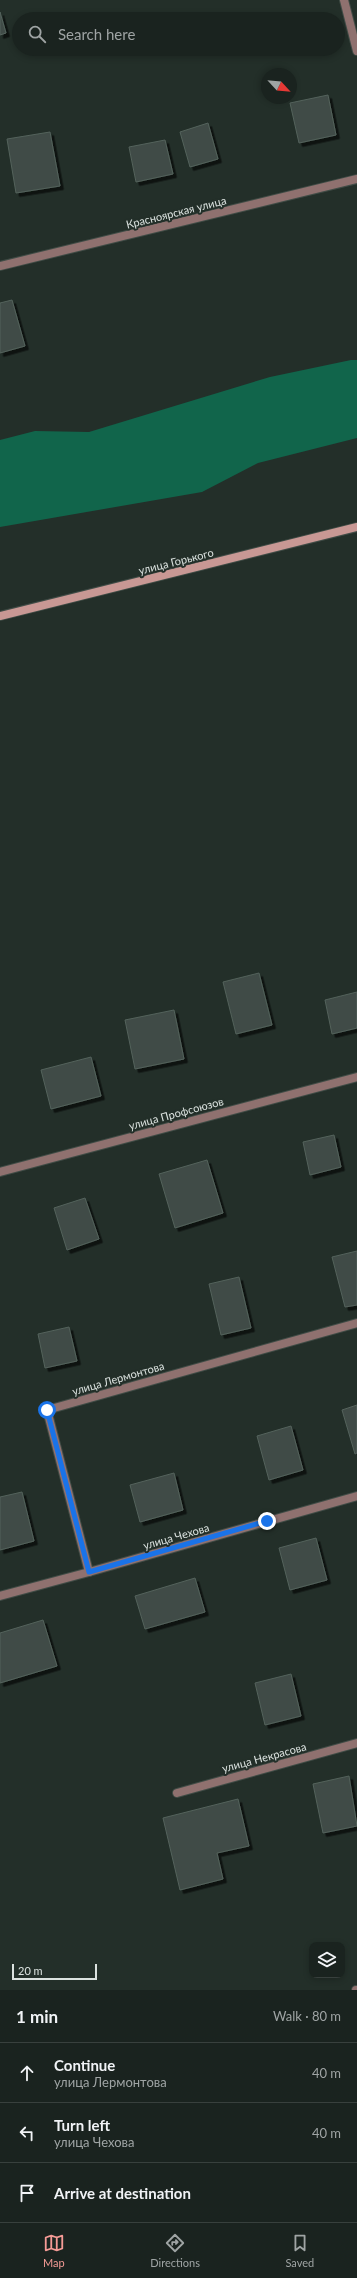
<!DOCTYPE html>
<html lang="en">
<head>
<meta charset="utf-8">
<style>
	:root { --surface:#1a231f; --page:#232b28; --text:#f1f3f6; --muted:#9fa4a4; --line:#38403d; --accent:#f59b96 }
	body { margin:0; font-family:Lato,sans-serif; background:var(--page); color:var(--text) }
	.controls { position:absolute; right:12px; bottom:12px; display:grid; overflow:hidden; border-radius:8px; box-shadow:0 2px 6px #0003 }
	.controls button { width:36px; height:36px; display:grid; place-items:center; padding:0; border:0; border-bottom:1px solid var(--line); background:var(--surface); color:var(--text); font:20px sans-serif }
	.compass { position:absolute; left:261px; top:68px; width:36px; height:36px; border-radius:50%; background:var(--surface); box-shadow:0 2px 6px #0003; rotate:116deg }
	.scale { position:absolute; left:12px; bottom:10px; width:85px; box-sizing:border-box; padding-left:4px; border:2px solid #dbe2df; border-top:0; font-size:11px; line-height:14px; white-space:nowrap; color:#dbe2df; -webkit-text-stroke:3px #232f29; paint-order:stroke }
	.stop { position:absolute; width:12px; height:12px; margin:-9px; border:3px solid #1a73e8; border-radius:50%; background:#fff }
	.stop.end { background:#1a73e8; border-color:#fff; box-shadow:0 1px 4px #0008 }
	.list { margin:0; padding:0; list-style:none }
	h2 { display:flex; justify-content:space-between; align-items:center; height:52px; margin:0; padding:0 16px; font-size:17px }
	h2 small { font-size:13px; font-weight:400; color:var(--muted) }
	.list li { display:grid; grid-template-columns:26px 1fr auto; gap:12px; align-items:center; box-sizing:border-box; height:60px; padding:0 16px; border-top:1px solid var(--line) }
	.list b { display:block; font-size:15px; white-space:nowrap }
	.list p { margin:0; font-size:13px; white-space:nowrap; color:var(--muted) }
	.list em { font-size:13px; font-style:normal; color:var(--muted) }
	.icon { flex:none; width:22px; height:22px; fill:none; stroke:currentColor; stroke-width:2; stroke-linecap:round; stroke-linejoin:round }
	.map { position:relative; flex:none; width:357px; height:1990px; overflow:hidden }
	.search { position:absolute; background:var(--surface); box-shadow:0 2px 6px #0003; left:12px; right:12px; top:12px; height:44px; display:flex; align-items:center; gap:10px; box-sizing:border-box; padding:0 14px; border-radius:22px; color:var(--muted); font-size:15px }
	.sheet { height:232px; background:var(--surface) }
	nav { display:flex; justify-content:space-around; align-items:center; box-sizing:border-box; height:56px; border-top:1px solid var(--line); background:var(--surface); font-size:11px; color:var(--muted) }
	nav a { display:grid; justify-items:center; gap:2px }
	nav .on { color:var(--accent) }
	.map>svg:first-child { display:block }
</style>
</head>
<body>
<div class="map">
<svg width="357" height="1990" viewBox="0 0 357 1990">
	<defs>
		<filter id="shadow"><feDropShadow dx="3.5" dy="3.5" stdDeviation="0" flood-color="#0009"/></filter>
	</defs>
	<rect width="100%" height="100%" fill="#232f29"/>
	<path fill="#11654b" d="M 351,360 L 357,360 L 357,438 L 258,463 L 202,492 L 0,527 L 0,440 L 35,431 L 89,432 L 270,377 Z"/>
	<g fill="#3f4c46" stroke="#54625c" filter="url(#shadow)">
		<path d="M 0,12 L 6,33 L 0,35 Z"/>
		<path d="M 328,95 L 336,135 L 299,143 L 290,103 Z"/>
		<path d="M 208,123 L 218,159 L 190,167 L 180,132 Z"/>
		<path d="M 50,132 L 60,186 L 16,193 L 7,139 Z"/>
		<path d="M 165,140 L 173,174 L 136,182 L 129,147 Z"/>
		<path d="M 12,300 L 25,346 L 0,353 L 0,303 Z"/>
		<path d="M 259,973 L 272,1025 L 236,1034 L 223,982 Z"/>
		<path d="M 357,992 L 357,1028 L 332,1034 L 325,1000 Z"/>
		<path d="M 174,1010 L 184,1059 L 135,1069 L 125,1020 Z"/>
		<path d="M 91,1057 L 101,1096 L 51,1109 L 41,1070 Z"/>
		<path d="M 334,1135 L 341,1167 L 310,1175 L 303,1142 Z"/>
		<path d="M 207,1160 L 223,1213 L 175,1228 L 159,1174 Z"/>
		<path d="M 85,1198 L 99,1239 L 67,1250 L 54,1208 Z"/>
		<path d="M 357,1251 L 357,1305 L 345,1307 L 332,1257 Z"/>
		<path d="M 239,1277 L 251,1328 L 221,1335 L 209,1284 Z"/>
		<path d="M 69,1327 L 77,1361 L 45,1368 L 38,1334 Z"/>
		<path d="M 357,1405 L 357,1453 L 355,1454 L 342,1410 Z"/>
		<path d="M 291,1426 L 303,1470 L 269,1480 L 257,1436 Z"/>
		<path d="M 174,1473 L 183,1510 L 140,1522 L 130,1485 Z"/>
		<path d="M 22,1492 L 34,1541 L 0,1550 L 0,1497 Z"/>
		<path d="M 316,1538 L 327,1580 L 290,1590 L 279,1548 Z"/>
		<path d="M 195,1578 L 205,1612 L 145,1629 L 135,1596 Z"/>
		<path d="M 43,1620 L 57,1666 L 0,1683 L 0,1633 Z"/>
		<path d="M 291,1674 L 301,1716 L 265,1725 L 255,1683 Z"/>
		<path d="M 349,1776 L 357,1826 L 323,1833 L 313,1784 Z"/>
		<path d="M 238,1799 L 249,1846 L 217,1853 L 223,1879 L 180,1890 L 163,1818 Z"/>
	</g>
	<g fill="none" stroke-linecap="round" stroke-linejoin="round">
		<g stroke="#404c46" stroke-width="10">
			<g id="street">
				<path d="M 344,0 L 357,51"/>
				<path d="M 0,266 L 357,179"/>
				<path d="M 0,1172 L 357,1077"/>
				<path d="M 89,1572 L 47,1410 L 357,1323"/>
				<path d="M 0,1596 L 89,1572 L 357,1496"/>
				<path d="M 177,1793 L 357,1743"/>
				<path d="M 356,1990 L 357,1990"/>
			</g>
		</g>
		<g stroke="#404c46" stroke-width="10">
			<path id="secondary" d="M 0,616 L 357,527"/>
		</g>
		<use href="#street" stroke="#8f716f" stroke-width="8"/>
		<use href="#secondary" stroke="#c89894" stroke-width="8"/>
	</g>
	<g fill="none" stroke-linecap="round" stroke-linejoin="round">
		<path stroke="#1a73e8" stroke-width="5" d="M 47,1410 L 89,1572 L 267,1521"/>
	</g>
	<g text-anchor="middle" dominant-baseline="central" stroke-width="4" stroke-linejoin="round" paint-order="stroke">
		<g font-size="11" fill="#dbe2df" stroke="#232f29">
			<text transform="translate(176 212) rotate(-14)">Красноярская улица</text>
			<text transform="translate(176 561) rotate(-14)">улица Горького</text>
			<text transform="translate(176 1113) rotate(-15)">улица Профсоюзов</text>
			<text transform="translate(118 1378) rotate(-16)">улица Лермонтова</text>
			<text transform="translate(176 1536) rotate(-16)">улица Чехова</text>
			<text transform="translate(264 1757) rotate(-15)">улица Некрасова</text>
		</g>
	</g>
</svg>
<div class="controls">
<button><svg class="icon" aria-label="layers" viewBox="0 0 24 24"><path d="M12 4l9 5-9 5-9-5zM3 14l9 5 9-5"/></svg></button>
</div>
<svg class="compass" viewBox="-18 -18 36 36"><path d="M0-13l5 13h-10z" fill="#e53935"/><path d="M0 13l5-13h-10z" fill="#9fa4a4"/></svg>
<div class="scale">20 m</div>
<div class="stop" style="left:47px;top:1410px"></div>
<div class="stop end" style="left:267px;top:1521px"></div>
<div class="search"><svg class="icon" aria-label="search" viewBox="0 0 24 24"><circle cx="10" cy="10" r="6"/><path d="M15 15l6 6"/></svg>Search here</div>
</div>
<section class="sheet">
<h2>1 min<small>Walk · 80 m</small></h2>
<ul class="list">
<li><svg class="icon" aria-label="ahead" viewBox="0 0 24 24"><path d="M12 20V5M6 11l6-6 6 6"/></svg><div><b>Continue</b><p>улица Лермонтова</p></div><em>40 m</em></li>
<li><svg class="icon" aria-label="left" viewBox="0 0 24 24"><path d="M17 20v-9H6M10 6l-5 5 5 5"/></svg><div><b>Turn left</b><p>улица Чехова</p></div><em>40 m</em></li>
<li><svg class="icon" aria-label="arrive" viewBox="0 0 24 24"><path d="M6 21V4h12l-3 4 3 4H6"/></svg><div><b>Arrive at destination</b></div></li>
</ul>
</section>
<nav>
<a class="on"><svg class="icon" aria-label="map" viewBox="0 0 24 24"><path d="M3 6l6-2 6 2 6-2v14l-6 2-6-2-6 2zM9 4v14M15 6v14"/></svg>Map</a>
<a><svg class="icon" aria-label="directions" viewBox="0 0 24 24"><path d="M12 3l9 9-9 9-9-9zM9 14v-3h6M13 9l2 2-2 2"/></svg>Directions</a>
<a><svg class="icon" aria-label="saved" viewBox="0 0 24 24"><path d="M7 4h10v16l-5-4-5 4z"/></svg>Saved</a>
</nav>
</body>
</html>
